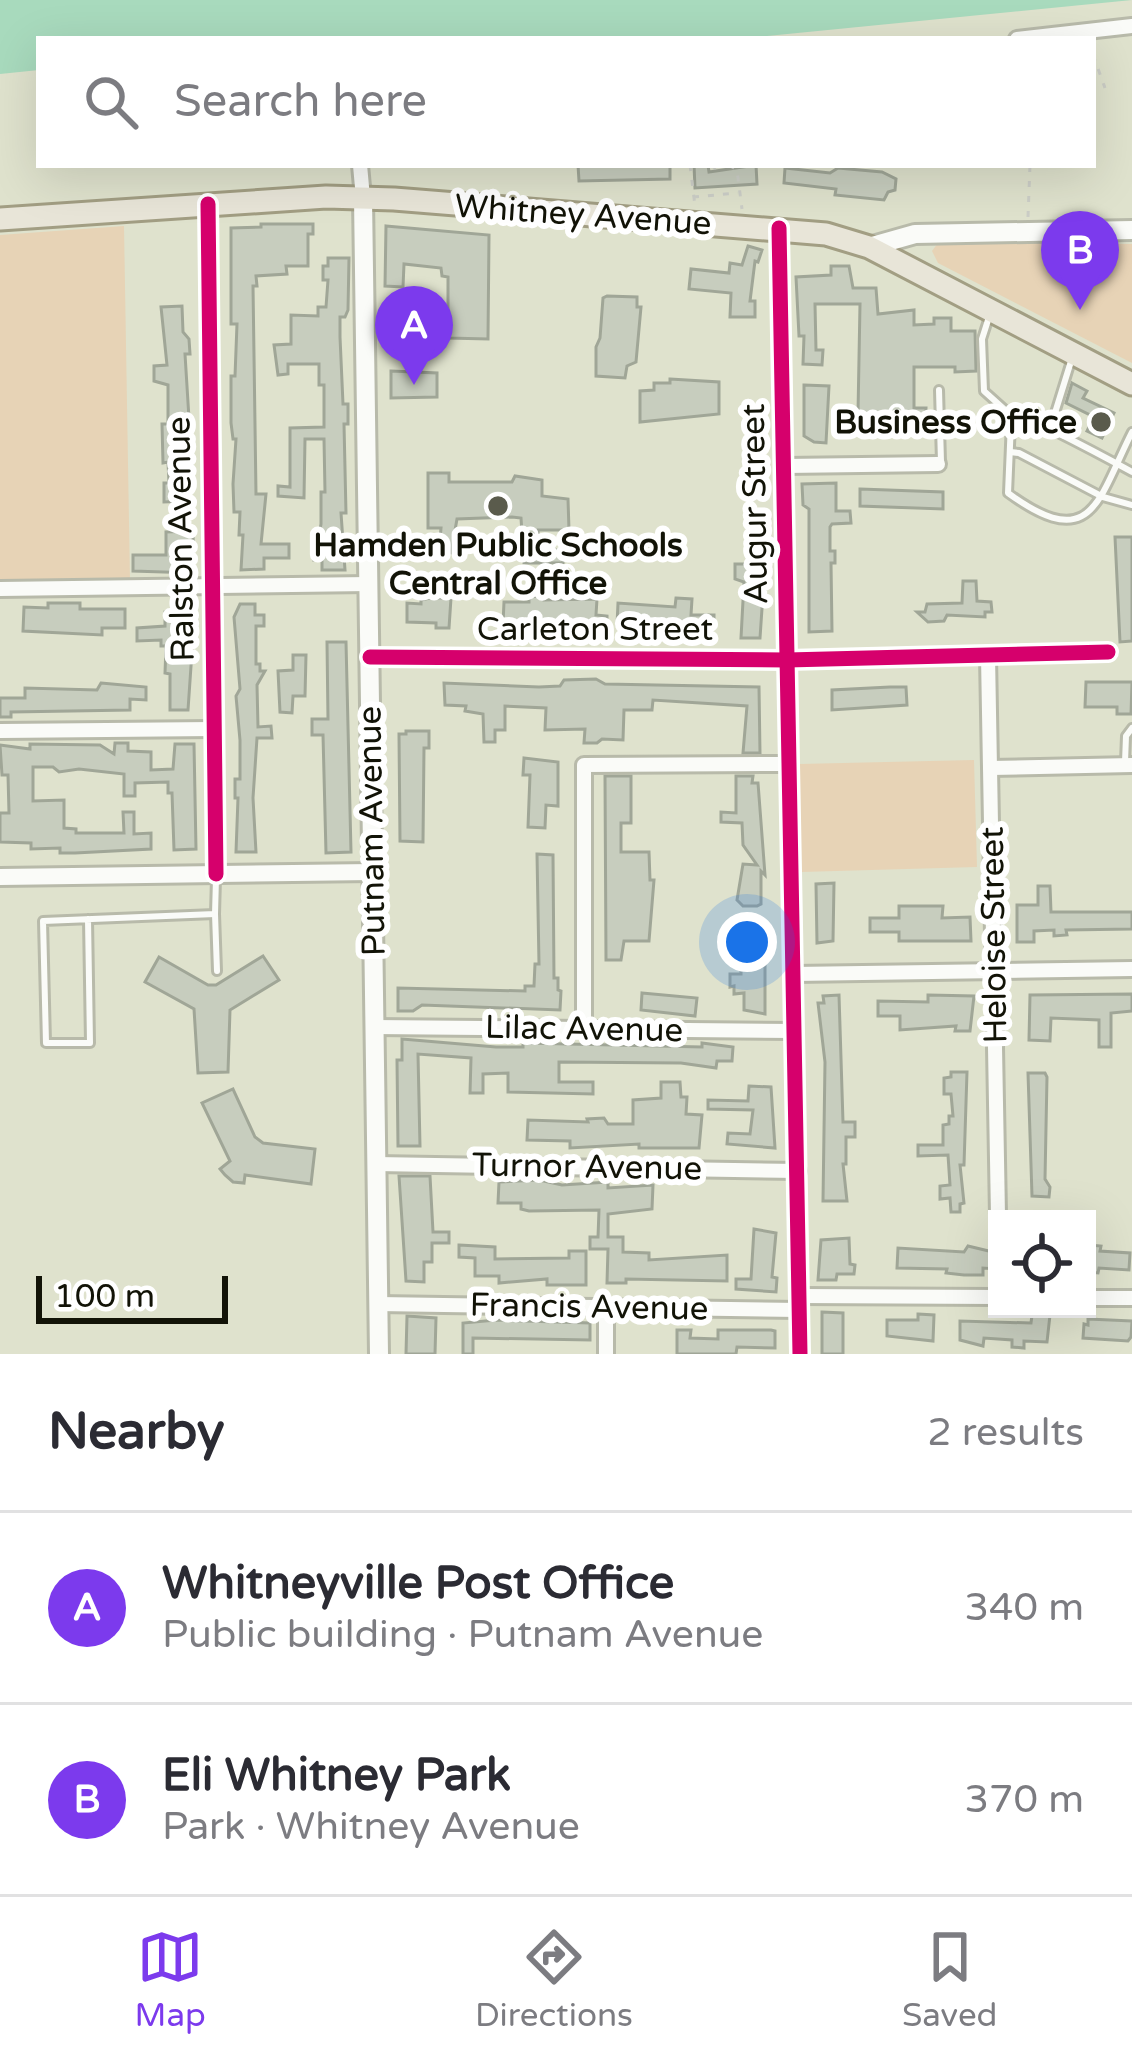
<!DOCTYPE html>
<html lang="en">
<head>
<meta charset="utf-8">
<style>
	:root { --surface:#fff; --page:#f2f2f3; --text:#2b2b33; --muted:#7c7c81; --line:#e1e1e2; --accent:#7c3aed }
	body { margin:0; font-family:"Varela Round",sans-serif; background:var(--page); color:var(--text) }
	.controls { position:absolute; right:36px; bottom:36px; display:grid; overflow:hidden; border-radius:0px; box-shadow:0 12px 48px #0002 }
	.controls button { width:108px; height:108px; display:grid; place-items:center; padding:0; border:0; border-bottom:3px solid var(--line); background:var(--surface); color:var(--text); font:60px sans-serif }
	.scale { position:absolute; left:36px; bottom:30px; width:192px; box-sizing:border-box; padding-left:12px; border:6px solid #121307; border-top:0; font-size:33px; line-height:42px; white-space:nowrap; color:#121307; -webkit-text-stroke:9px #fff; paint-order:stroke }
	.you { position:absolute; left:747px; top:942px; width:42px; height:42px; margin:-30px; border:9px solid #fff; border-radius:50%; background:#1a73e8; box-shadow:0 0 0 18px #1a73e833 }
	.badge { display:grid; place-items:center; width:78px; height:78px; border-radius:50%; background:var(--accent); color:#fff; font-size:39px; font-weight:700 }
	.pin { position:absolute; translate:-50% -99px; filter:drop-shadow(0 3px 6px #0008) }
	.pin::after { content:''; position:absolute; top:63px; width:42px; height:36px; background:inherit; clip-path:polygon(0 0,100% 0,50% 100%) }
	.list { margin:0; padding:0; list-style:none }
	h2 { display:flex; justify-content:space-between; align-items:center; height:156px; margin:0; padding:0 48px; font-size:51px }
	h2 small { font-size:39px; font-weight:400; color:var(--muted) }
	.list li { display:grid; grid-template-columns:78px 1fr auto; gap:36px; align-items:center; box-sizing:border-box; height:192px; padding:0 48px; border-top:3px solid var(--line) }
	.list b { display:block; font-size:45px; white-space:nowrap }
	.list p { margin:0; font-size:39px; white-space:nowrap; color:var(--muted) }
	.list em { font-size:39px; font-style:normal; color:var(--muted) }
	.icon { flex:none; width:66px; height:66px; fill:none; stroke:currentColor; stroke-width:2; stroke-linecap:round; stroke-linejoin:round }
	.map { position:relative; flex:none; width:1132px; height:1354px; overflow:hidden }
	.search { position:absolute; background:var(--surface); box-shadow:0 12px 48px #0002; left:36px; right:36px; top:36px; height:132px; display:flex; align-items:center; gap:30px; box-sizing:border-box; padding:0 42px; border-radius:0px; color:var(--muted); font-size:45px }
	.sheet { height:540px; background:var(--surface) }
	nav { display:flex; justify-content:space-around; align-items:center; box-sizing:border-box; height:168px; border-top:3px solid var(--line); background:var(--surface); font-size:33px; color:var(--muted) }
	nav a { display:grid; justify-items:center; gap:6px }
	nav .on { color:var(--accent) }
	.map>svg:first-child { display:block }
</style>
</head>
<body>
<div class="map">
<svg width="1132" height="1354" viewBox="0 0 1132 1354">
	<rect width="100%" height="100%" fill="#dfe2cd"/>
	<g fill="#e7d3b6">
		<path d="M 124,226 L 130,581 L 0,582 L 0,235 Z"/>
		<path d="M 946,241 L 1132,244 L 1132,363 L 938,263 L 932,251 L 938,243 Z"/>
		<path d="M 974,760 L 977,867 L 801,872 L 799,764 Z"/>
	</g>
	<path fill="#a8dabd" d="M 0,0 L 1132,0 L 736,39 L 39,39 L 39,70 L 0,74 Z"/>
	<g fill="#c7cdbe" stroke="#a0a697" stroke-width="3">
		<path d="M 578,165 L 670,165 L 670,179 L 579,181 Z"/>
		<path d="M 694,165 L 708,165 L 709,172 L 756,165 L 757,184 L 695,188 Z"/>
		<path d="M 785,168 L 830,173 L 838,168 L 882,172 L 896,179 L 895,190 L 888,192 L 884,200 L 835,195 L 836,189 L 784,183 Z"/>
		<path d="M 261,224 L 313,224 L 313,234 L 308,234 L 308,266 L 286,266 L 287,274 L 256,276 L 257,286 L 253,286 L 256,494 L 266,494 L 261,544 L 289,544 L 289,558 L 264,558 L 264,569 L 241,570 L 243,535 L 239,535 L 240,512 L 234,512 L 233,484 L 236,439 L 233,439 L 231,423 L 231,376 L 235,376 L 237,324 L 231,324 L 231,228 L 261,227 Z"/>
		<path d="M 386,226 L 489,235 L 488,339 L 448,338 L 448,277 L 442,276 L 441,268 L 404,264 L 403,287 L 385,286 Z"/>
		<path d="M 748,246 L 762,250 L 758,262 L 755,261 L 750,301 L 755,301 L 755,317 L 730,317 L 731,293 L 689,289 L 691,269 L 729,273 L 730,263 L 742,265 Z"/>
		<path d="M 328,258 L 349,258 L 348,310 L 345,317 L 340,317 L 340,337 L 343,404 L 348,404 L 348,424 L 344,424 L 346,513 L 341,513 L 345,570 L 322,570 L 322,560 L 314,560 L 321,524 L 321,492 L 325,492 L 324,439 L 305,439 L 304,498 L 278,496 L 278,486 L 290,487 L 290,428 L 324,427 L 324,385 L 319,385 L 319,364 L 288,364 L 288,374 L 278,375 L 274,345 L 291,344 L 291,315 L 318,316 L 318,307 L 326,307 L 328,280 L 323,280 L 323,266 L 328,266 Z"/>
		<path d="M 831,266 L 849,266 L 853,288 L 876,288 L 878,314 L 914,310 L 914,325 L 934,324 L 934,318 L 951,318 L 951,331 L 975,331 L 976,371 L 955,372 L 955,367 L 914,367 L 914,408 L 926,408 L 925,435 L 870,433 L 871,426 L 847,425 L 847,413 L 858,413 L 860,304 L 815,304 L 816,350 L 823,350 L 822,365 L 803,364 L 804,336 L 799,336 L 796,277 L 831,275 Z"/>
		<path d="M 607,296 L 637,297 L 637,307 L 641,307 L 636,362 L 627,366 L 625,378 L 596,376 L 596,347 L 600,338 L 603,298 Z"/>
		<path d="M 182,306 L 183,332 L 189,339 L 190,354 L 185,354 L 192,467 L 189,501 L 164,502 L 164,483 L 169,483 L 168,462 L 163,463 L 162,424 L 168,424 L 168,385 L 154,381 L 154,366 L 167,365 L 161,307 Z"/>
		<path d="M 391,371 L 437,373 L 437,397 L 391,398 Z"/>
		<path d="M 670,379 L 719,382 L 719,414 L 640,422 L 640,391 L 654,390 L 654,383 L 670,383 Z"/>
		<path d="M 1072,383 L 1087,391 L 1083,398 L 1114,413 L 1102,438 L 1087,431 L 1094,417 L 1066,403 Z"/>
		<path d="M 804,385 L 829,386 L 826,443 L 814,442 L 804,436 Z"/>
		<path d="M 428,473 L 449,473 L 449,482 L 512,482 L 515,476 L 542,480 L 542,496 L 568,499 L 569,530 L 538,530 L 539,550 L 563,550 L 563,563 L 524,563 L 521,518 L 512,517 L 457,519 L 451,553 L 439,552 L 441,528 L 428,528 Z"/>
		<path d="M 836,483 L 836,511 L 850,511 L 851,523 L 832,524 L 830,527 L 830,551 L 835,551 L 835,563 L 831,563 L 832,631 L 809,632 L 809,509 L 803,505 L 802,484 Z"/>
		<path d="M 860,489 L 943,492 L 943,509 L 860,506 Z"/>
		<path d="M 190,531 L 193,534 L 194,573 L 133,571 L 133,555 L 166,555 L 166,532 Z"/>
		<path d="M 1115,537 L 1132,537 L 1132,641 L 1120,642 Z"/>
		<path d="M 735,564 L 765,564 L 760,638 L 741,638 L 744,582 L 735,579 Z"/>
		<path d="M 963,581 L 976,581 L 977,601 L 991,602 L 992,612 L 985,612 L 985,617 L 947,615 L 944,621 L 928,622 L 917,612 L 925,612 L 927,604 L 962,603 Z"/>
		<path d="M 529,596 L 544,597 L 544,600 L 597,599 L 596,615 L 607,616 L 607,627 L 503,624 L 504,602 L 529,602 Z"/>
		<path d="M 430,598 L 451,598 L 449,628 L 436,628 L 436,623 L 407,622 L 407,603 L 421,604 L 421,600 Z"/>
		<path d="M 676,598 L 692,599 L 691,615 L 714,615 L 714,627 L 617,625 L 618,603 L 675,607 Z"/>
		<path d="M 173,599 L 187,599 L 189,637 L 193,637 L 188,710 L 170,710 L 170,674 L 165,673 L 166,646 L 161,646 L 161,640 L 137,641 L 137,628 L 165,626 L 165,612 L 173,612 Z"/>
		<path d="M 48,603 L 80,603 L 80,609 L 125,609 L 125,628 L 102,628 L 102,635 L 23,631 L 24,607 L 48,608 Z"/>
		<path d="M 240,604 L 255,604 L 255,615 L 264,615 L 264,626 L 256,626 L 256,664 L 260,664 L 260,671 L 265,671 L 257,685 L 258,727 L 271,726 L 272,738 L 257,738 L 253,798 L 256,852 L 236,852 L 238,798 L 235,798 L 235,779 L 240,779 L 240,740 L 236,696 L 240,689 L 234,617 Z"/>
		<path d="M 327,642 L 346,642 L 351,852 L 326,853 L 323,735 L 312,735 L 312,719 L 328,719 Z"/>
		<path d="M 293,655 L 306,655 L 305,696 L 293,696 L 292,713 L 280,712 L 278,671 L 293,670 Z"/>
		<path d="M 596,679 L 605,684 L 759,687 L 760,753 L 743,753 L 747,706 L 653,700 L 652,710 L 624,710 L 623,740 L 602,739 L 597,743 L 584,743 L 585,729 L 545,730 L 546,708 L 505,706 L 505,730 L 495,730 L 495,742 L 484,742 L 483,714 L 465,711 L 466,706 L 445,705 L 444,683 L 539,687 L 560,686 L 564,680 Z"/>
		<path d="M 1086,682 L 1132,682 L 1131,714 L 1117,714 L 1117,707 L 1085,707 Z"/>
		<path d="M 101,683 L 146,687 L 146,700 L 130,699 L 130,710 L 11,712 L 11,717 L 0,717 L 0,698 L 25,698 L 25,688 L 97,690 Z"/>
		<path d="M 890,687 L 906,687 L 907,705 L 832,710 L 832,690 Z"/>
		<path d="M 406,731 L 429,731 L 429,748 L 424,748 L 423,842 L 400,841 L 399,734 L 406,734 Z"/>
		<path d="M 115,743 L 128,743 L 128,751 L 151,752 L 151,770 L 173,769 L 175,744 L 194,744 L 196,849 L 174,850 L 172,793 L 168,793 L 168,782 L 135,783 L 135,796 L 124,796 L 124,774 L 79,769 L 59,772 L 53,767 L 33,767 L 33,801 L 64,800 L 64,828 L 76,829 L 76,833 L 124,833 L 123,812 L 134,812 L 134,834 L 151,833 L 151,849 L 75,853 L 60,853 L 60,848 L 31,849 L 31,843 L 0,842 L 0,813 L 9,813 L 8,775 L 2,775 L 0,745 L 30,749 L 30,744 L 100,745 L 114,754 Z"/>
		<path d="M 524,758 L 558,762 L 558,806 L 546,805 L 545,828 L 528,827 L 530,775 L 523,775 Z"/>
		<path d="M 605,776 L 631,776 L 631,823 L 621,823 L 621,852 L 649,852 L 650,880 L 654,880 L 649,941 L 624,941 L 621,960 L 606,960 Z"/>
		<path d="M 736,776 L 753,776 L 752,783 L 758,783 L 765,875 L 761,871 L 761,904 L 757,906 L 743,906 L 737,900 L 743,864 L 757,865 L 743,845 L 742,823 L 721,822 L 721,812 L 736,813 Z"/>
		<path d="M 537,854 L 553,855 L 554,978 L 558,978 L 558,990 L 561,991 L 560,1010 L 422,1005 L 413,1011 L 398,1011 L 398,988 L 525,991 L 525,986 L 534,986 L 535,964 L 539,964 Z"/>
		<path d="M 834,883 L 833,941 L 817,943 L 816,884 Z"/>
		<path d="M 1038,886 L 1050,886 L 1051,912 L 1132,912 L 1132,929 L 1066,930 L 1067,935 L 1054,936 L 1054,930 L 1034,931 L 1034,942 L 1017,942 L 1017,905 L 1038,905 Z"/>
		<path d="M 899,906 L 943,906 L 942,918 L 970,917 L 971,941 L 899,941 L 899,932 L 870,932 L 870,918 L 899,918 Z"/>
		<path d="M 753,938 L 765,938 L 765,1014 L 744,1010 L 744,993 L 734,994 L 734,986 L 730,987 L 730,974 L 741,974 L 741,945 L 753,944 Z"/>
		<path d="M 263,956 L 279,980 L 230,1010 L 228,1072 L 198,1073 L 194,1009 L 145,982 L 159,957 L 208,985 L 216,985 Z"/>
		<path d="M 642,993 L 697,998 L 695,1016 L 641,1010 Z"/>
		<path d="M 1132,994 L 1132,1011 L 1111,1013 L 1111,1047 L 1099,1047 L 1099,1020 L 1051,1018 L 1050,1041 L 1029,1040 L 1030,995 Z"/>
		<path d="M 839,995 L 843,1122 L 855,1122 L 855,1137 L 846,1137 L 846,1164 L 843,1164 L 847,1201 L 823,1201 L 825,1062 L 818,1003 L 824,1003 L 823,996 Z"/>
		<path d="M 928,995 L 974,996 L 970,1031 L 955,1031 L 956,1026 L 900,1030 L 900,1016 L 878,1016 L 878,1001 L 928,1002 Z"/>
		<path d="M 402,1039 L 496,1047 L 523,1047 L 523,1043 L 702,1047 L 702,1043 L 733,1047 L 732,1061 L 717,1061 L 716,1068 L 681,1063 L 559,1062 L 559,1082 L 593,1082 L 593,1094 L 508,1092 L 508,1073 L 483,1074 L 483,1093 L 470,1093 L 471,1058 L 418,1054 L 420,1146 L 398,1146 L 397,1060 L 402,1060 Z"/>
		<path d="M 951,1072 L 967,1072 L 964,1165 L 960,1165 L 964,1203 L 960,1204 L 960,1212 L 951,1212 L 950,1198 L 940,1199 L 940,1186 L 950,1185 L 948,1155 L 918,1156 L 918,1145 L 943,1145 L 943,1125 L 949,1124 L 949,1116 L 953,1116 L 951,1094 L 944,1094 L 944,1078 L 951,1077 Z"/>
		<path d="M 1028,1073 L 1045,1073 L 1047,1077 L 1045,1179 L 1050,1187 L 1049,1197 L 1032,1196 Z"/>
		<path d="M 661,1082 L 680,1082 L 681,1097 L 687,1097 L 686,1114 L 702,1115 L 699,1148 L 639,1148 L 639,1144 L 570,1148 L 570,1141 L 527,1140 L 528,1120 L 588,1122 L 587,1119 L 604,1118 L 608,1124 L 633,1124 L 633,1100 L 661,1098 Z"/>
		<path d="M 749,1086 L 771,1087 L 775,1148 L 727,1144 L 728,1133 L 750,1134 L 753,1110 L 708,1109 L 708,1100 L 748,1101 Z"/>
		<path d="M 233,1089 L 255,1137 L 263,1143 L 315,1149 L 311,1184 L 245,1175 L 244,1183 L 233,1182 L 225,1175 L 220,1169 L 230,1161 L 202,1103 Z"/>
		<path d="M 399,1176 L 430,1176 L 433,1232 L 449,1232 L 449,1243 L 432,1243 L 432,1262 L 424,1262 L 424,1282 L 406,1281 Z"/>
		<path d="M 539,1180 L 562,1185 L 608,1182 L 608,1188 L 653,1185 L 652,1209 L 608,1214 L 608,1237 L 623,1237 L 623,1252 L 649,1253 L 649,1260 L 727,1255 L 727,1281 L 626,1279 L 626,1283 L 607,1283 L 608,1249 L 590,1249 L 590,1237 L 598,1237 L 599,1210 L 529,1211 L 521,1209 L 521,1203 L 498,1203 L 499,1182 Z"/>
		<path d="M 754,1229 L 776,1233 L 772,1277 L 777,1278 L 776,1292 L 736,1289 L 736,1279 L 751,1279 Z"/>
		<path d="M 849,1238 L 850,1264 L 855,1265 L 854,1274 L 837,1274 L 836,1280 L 818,1280 L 821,1240 Z"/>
		<path d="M 459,1245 L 495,1247 L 495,1259 L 569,1258 L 569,1251 L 586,1251 L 586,1285 L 547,1285 L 547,1279 L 499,1283 L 499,1276 L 475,1276 L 475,1258 L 459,1257 Z"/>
		<path d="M 1089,1245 L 1101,1246 L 1100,1251 L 1130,1253 L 1129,1270 L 1099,1268 L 1098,1273 L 1087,1272 Z"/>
		<path d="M 968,1246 L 997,1253 L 997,1269 L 983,1268 L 983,1275 L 964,1275 L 946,1273 L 947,1269 L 897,1268 L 898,1248 L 964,1252 Z"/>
		<path d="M 822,1312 L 843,1313 L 843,1354 L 822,1354 Z"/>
		<path d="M 918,1314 L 934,1315 L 933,1341 L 887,1336 L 887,1320 L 918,1320 Z"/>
		<path d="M 1032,1315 L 1050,1315 L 1047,1342 L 1024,1341 L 1024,1348 L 1012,1347 L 1012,1340 L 984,1338 L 983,1346 L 960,1340 L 960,1321 L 1031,1323 Z"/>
		<path d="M 407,1316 L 436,1318 L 435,1354 L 406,1354 Z"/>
		<path d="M 1088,1319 L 1132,1321 L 1131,1337 L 1128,1341 L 1083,1338 L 1084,1324 L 1088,1325 Z"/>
		<path d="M 496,1320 L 590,1323 L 590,1340 L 473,1338 L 473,1354 L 463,1354 L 463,1323 Z"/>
		<path d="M 677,1330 L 691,1330 L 690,1338 L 718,1339 L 718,1330 L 771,1330 L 775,1331 L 775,1348 L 737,1347 L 736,1354 L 677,1354 Z"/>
	</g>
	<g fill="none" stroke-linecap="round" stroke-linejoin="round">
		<g stroke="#b8baaa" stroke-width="12">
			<g id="service">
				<path d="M 989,317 L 982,339 L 984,391 L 1004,409 L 1011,422"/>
				<path d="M 939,390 L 941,462"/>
				<path d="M 1050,429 L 1072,358"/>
				<path d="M 1132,432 C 1098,499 1093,555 1008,493 L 1011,422 L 1031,421 L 1050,429 C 1078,443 1105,457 1132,472"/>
				<path d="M 1010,452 L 1019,453 L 1103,497 L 1132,505"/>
				<path d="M 1125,762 L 1126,736 L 1132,728"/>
				<path d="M 215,914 L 217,971"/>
				<path d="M 88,919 L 90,1043 L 46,1043 L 43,921 L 215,914 L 216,878"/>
			</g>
		</g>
		<g stroke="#b8baaa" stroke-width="20">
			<g id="minor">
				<path d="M 1017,39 L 1132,26"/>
				<path d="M 360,165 L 363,198"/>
				<path d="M 208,204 L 216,874"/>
				<path d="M 779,228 L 800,1354"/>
				<path d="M 785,466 L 938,464"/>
				<path d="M 0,589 L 369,584"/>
				<path d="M 988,656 L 998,1215"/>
				<path d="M 370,657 L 787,660 L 1108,652"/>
				<path d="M 0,731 L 213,729"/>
				<path d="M 991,768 L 1132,765"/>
				<path d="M 794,974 L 1132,969"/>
				<path d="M 374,1027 L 793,1031"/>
				<path d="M 584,1029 L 584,765 L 787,764"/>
				<path d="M 376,1164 L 798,1171"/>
				<path d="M 800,1296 L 997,1297"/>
				<path d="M 1087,1298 L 1132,1298"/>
				<path d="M 378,1304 L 799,1310"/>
				<path d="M 606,1306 L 606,1354"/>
			</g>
		</g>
		<g stroke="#b8baaa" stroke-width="22">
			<path id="tertiary" d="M 0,877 L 372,872"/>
		</g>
		<g stroke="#b8baaa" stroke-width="24">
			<g id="secondary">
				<path d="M 363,198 L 379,1354"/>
				<path d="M 869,247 L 915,234 L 1132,230"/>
			</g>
		</g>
		<g stroke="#a29e83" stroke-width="27">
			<path id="primary" d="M 0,219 L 326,197 L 394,199 L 826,234 L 869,247 L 1132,384"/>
		</g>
		<g stroke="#cccec7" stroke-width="3" stroke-dasharray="6 9" stroke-linecap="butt">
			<path d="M 1093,55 L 1105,88"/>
			<path d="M 690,165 L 695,206"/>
			<path d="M 729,165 L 737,170 L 742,209"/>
			<path d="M 714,169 L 716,165"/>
			<path d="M 693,197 L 738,193"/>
			<path d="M 1028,217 L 1030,165"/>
		</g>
		<use href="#service" stroke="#fafbf8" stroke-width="6"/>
		<use href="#minor" stroke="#fafbf8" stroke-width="14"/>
		<use href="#tertiary" stroke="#fafbf8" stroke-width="16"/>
		<use href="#secondary" stroke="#fafbf8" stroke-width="18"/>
		<use href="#primary" stroke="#e8e5d8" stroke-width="21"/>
		<g stroke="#fff" stroke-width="22">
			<g id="cycleway">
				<path d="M 208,204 L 216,874"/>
				<path d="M 779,228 L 800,1354"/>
				<path d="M 370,657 L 787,660 L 1108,652"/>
			</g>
		</g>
		<use href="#cycleway" stroke="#d6006c" stroke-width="15"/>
	</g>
	<g fill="#5a5b4c" stroke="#fff" stroke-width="4.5">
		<circle cx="1101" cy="422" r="12"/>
		<circle cx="498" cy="506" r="12"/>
	</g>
	<g text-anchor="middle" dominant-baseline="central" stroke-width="12" stroke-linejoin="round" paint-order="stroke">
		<g font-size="33" fill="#121307" stroke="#fff">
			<text transform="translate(583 215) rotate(4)">Whitney Avenue</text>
			<text transform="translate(755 504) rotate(-91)">Augur Street</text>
			<text transform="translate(181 539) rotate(-91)">Ralston Avenue</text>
			<text x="595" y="629">Carleton Street</text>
			<text transform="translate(372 831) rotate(-91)">Putnam Avenue</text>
			<text transform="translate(994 935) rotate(-91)">Heloise Street</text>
			<text transform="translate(584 1029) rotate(1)">Lilac Avenue</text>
			<text transform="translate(587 1167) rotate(1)">Turnor Avenue</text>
			<text transform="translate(589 1307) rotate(1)">Francis Avenue</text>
		</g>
		<g font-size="33" font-weight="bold" fill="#121307" stroke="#fff" text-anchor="end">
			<text x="1077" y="422">Business Office</text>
			<text x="498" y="545" text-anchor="middle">Hamden Public Schools<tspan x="498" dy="38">Central Office</tspan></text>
		</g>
	</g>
</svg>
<div class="controls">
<button><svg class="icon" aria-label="locate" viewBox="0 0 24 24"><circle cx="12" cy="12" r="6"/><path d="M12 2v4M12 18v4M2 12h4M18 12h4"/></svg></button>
</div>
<div class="scale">100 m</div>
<div class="you"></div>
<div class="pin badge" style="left:414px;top:385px">A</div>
<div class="pin badge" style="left:1080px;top:310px">B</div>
<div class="search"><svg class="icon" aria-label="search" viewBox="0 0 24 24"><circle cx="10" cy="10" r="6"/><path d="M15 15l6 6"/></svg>Search here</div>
</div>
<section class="sheet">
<h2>Nearby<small>2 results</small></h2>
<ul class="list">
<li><span class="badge">A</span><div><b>Whitneyville Post Office</b><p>Public building · Putnam Avenue</p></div><em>340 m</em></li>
<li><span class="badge">B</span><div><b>Eli Whitney Park</b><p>Park · Whitney Avenue</p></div><em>370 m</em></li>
</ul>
</section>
<nav>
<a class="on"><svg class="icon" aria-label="map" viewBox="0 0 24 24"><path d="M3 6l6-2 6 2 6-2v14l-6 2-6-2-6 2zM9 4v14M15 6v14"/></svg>Map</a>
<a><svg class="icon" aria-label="directions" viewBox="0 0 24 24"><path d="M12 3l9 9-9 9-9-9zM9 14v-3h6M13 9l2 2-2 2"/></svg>Directions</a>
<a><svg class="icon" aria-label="saved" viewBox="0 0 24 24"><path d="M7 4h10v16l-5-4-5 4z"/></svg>Saved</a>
</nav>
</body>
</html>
